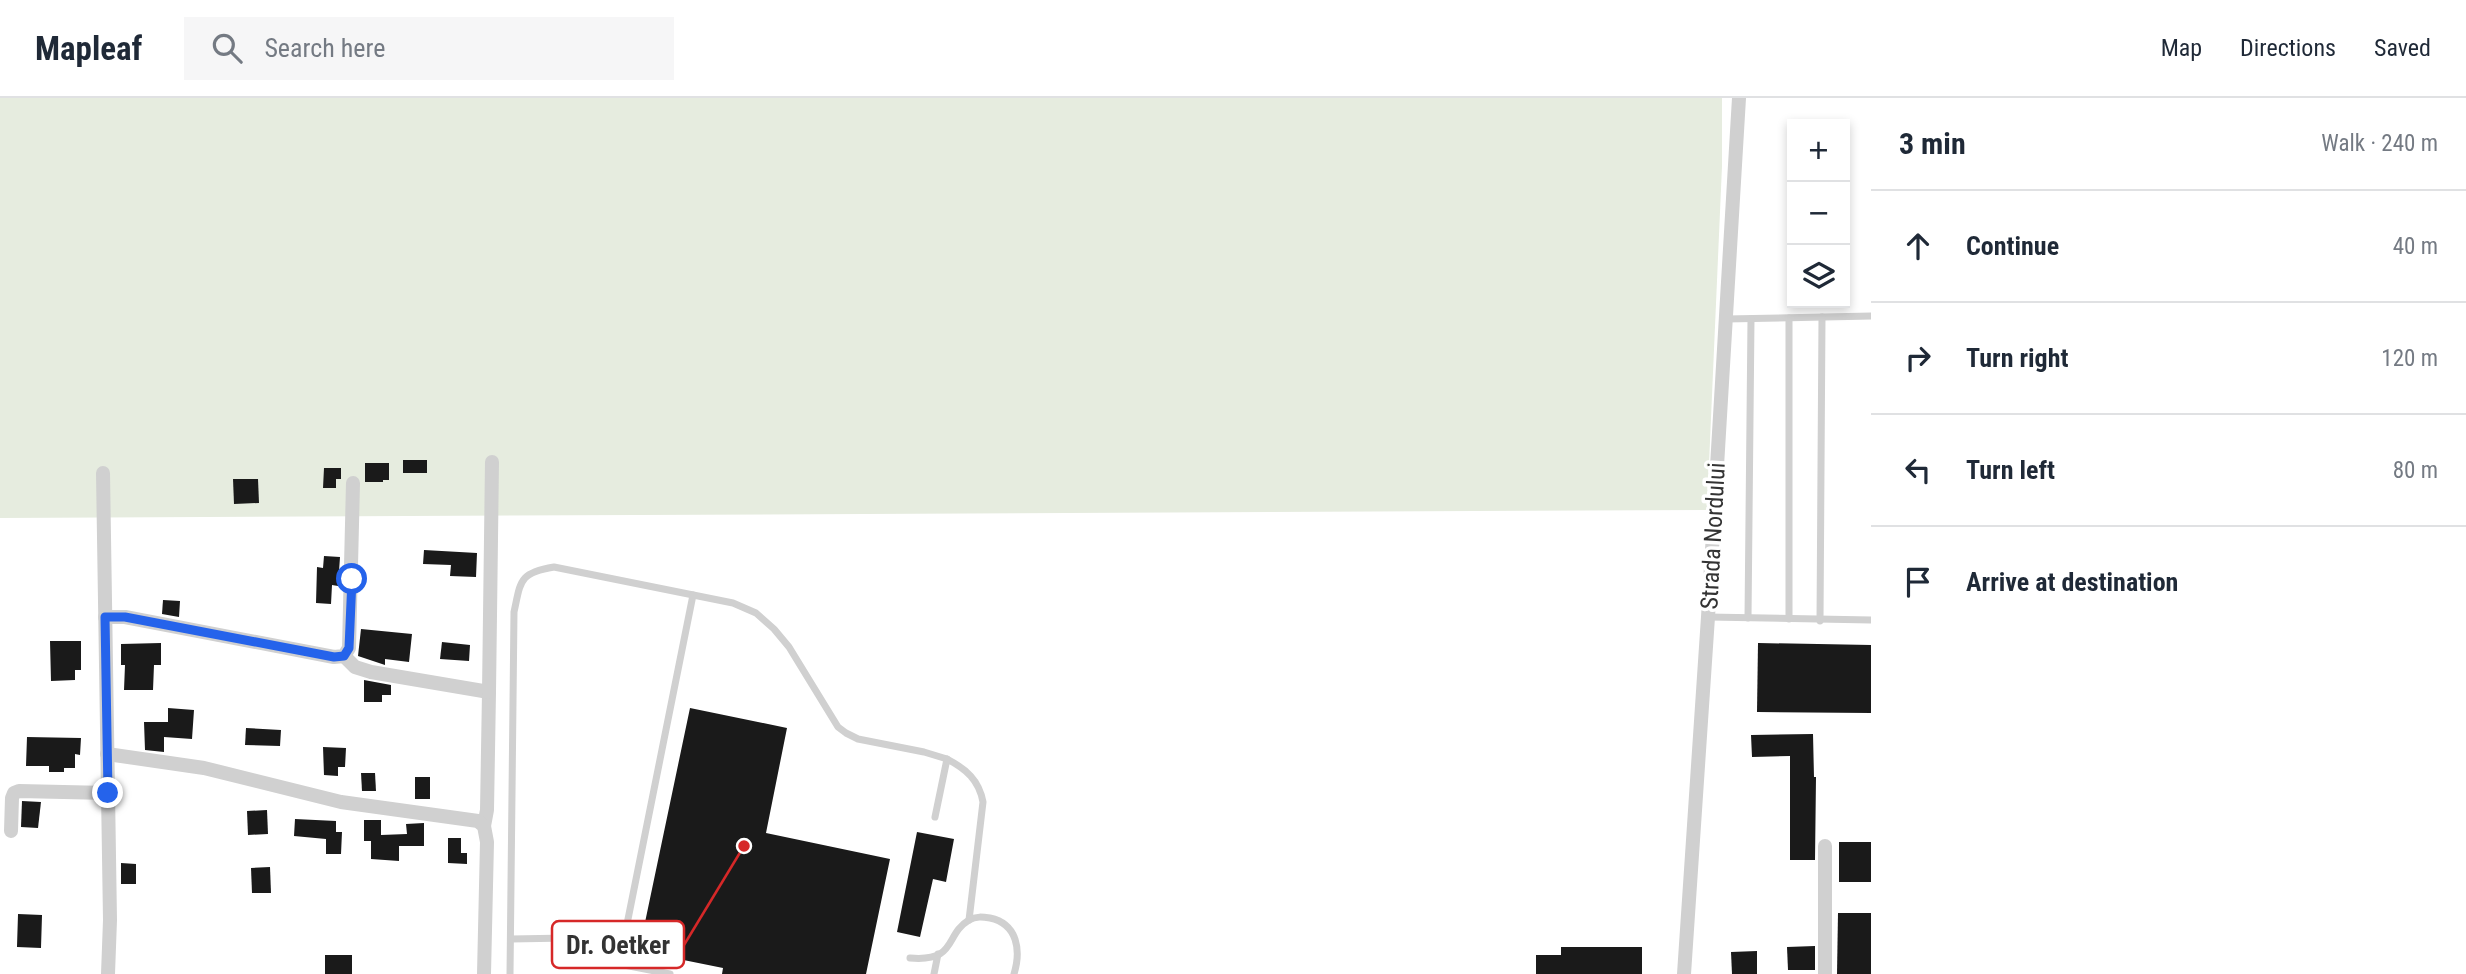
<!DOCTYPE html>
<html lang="en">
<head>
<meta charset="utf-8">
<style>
	:root { --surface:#fff; --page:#f6f6f7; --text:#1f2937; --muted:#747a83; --line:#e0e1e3 }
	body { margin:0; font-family:"Roboto Condensed",sans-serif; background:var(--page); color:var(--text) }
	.controls { position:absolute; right:21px; top:21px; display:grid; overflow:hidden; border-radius:0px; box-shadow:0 4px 10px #0003 }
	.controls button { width:63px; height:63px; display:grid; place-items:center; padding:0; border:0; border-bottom:2px solid var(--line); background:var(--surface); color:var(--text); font:35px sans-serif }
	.stop { position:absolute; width:21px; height:21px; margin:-16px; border:5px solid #2563eb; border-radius:50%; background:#fff }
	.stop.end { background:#2563eb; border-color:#fff; box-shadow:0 2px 7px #0008 }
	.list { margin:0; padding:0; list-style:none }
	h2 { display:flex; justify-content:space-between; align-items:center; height:91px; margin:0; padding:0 28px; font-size:30px }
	h2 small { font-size:23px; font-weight:400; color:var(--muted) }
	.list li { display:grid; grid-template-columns:46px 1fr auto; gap:21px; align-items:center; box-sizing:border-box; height:112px; padding:0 28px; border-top:2px solid var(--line) }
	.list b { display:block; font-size:26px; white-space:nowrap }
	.list em { font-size:23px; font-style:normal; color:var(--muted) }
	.icon { flex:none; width:38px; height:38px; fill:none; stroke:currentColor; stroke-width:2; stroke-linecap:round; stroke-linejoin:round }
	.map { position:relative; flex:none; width:1871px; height:876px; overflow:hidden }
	header { display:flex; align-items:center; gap:42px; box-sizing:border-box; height:98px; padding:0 35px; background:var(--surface); border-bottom:2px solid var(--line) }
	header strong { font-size:33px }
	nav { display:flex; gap:38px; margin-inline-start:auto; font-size:24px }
	.search { width:490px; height:63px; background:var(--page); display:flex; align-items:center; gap:18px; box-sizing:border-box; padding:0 24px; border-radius:0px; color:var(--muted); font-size:26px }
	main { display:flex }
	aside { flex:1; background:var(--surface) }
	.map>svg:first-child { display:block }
</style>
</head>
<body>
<header>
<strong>Mapleaf</strong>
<div class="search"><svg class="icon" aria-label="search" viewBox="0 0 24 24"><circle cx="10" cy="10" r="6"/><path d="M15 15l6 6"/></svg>Search here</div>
<nav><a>Map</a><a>Directions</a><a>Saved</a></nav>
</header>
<main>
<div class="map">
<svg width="1871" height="876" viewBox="0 0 1871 876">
	<rect width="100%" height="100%" fill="#fff"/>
	<path fill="#e6ecdf" d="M 0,0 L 1722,0 L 1722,68 L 1707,412 L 0,420 Z"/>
	<g fill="#1a1a1a">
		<rect x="403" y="362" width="24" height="13"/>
		<path d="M 365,365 L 389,365 L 389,382 L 383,382 L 383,384 L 365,384 Z"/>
		<path d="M 324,370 L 341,370 L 341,381 L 336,381 L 336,390 L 323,390 Z"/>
		<path d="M 233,381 L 258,381 L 259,405 L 234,406 Z"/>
		<path d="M 424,452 L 477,455 L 476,479 L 450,478 L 451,467 L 423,466 Z"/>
		<path d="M 324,458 L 340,459 L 338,488 L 332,487 L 331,506 L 316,505 L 317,469 L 323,470 Z"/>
		<path d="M 163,502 L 180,503 L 179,519 L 162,516 Z"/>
		<path d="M 361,531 L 412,536 L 409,564 L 385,561 L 385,567 L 358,558 Z"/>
		<path d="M 50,543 L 81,543 L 81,572 L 75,572 L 75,582 L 51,583 Z"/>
		<path d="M 442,544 L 470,547 L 469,563 L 440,561 Z"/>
		<path d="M 161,545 L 161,567 L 154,567 L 153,592 L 124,592 L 125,567 L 121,567 L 121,546 Z"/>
		<path d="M 1758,545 L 1871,547 L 1871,615 L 1757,614 Z"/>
		<path d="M 364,582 L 391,587 L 391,597 L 382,597 L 382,604 L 364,604 Z"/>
		<path d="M 168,610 L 194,612 L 192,641 L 164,639 L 164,654 L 145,652 L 144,624 L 168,624 Z"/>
		<path d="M 690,610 L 787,630 L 766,735 L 890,761 L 866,876 L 722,876 L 723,870 L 639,853 Z"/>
		<path d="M 246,630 L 281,632 L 280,648 L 245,647 Z"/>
		<path d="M 1813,636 L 1814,679 L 1816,679 L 1815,762 L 1790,762 L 1790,658 L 1752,659 L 1751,637 Z"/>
		<path d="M 27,639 L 81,640 L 80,657 L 75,656 L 75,670 L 64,670 L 64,674 L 49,674 L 49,668 L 26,668 Z"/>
		<path d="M 323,649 L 346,650 L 345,669 L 338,669 L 338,678 L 324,677 Z"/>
		<path d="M 361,675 L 375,675 L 376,693 L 362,693 Z"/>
		<rect x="415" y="679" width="15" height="22"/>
		<path d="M 22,703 L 41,704 L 38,730 L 21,729 Z"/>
		<path d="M 267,712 L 268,736 L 248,737 L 247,713 Z"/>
		<path d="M 295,721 L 336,723 L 336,734 L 342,734 L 341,756 L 326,756 L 326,741 L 294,738 Z"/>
		<path d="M 364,722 L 381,722 L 381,737 L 407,736 L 406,726 L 424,725 L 424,748 L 399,748 L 399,763 L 371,761 L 371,743 L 364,743 Z"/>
		<path d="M 917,734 L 954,741 L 946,784 L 933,781 L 920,839 L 897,834 Z"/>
		<path d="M 448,740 L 461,740 L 461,755 L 467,755 L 467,766 L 448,765 Z"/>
		<rect x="1839" y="744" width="32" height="40"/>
		<path d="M 121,765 L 136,766 L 136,786 L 121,786 Z"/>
		<path d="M 270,769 L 271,795 L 252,795 L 251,770 Z"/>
		<path d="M 1838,815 L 1871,815 L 1871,876 L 1837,876 Z"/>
		<path d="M 18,816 L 42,817 L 41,850 L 17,849 Z"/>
		<path d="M 1815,848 L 1815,872 L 1788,872 L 1787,849 Z"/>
		<path d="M 1561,849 L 1642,849 L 1642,876 L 1536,876 L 1536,857 L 1561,857 Z"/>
		<path d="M 1757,853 L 1757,876 L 1732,876 L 1731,854 Z"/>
		<rect x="325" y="857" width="27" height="19"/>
	</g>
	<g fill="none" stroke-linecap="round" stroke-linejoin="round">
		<g stroke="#d0d0d0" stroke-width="7">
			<path d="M 1726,221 L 1871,218"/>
			<path d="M 1708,519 L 1871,522"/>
			<path d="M 1748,520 L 1751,221"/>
			<path d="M 1789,521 L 1789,220"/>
			<path d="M 1820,523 L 1822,219"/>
			<path d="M 935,719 L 947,661 C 966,671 979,682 983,704 L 969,822"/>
			<path d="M 511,841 L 625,839"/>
			<path d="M 910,860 C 958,864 944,837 969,822 C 976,818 983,819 990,820 C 1018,826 1021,853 1014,876"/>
			<path d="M 510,876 L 514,514 C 521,482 519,475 554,469 L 733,505 L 756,515 L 774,531 L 789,549 L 838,629 L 846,635 L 858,641 L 924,654 L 947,661"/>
			<path d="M 670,876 L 619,866 L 693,497"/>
			<path d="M 934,876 L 938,856"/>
		</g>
		<g stroke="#d0d0d0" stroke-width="14">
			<path d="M 103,375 L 110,822 L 108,876"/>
			<path d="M 105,519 L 125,519 L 334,559 L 344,558 L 349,550 L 353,385"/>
			<path d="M 344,558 L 355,569 L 371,574 L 489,594 L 487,712 L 484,728"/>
			<path d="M 489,594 L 492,364"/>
			<path d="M 107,656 L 204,670 L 341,704 L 478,723 L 484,728 L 487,744 L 484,876"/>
			<path d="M 11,733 L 12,700 L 14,695 L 19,693 L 108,695"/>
			<path d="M 1825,748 L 1825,876"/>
			<path d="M 1684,876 L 1708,519 L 1739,0"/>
		</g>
	</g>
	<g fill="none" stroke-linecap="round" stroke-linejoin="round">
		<path stroke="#2563eb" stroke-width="9" d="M 108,695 L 105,519 L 125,519 L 334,559 L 344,558 L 349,550 L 352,481"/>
	</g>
	<g text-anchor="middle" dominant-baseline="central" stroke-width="7" stroke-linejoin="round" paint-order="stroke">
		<g font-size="24" fill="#333" stroke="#fff">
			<text transform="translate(1713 438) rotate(-87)">Strada Nordului</text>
		</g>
	</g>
	<path fill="none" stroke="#d62828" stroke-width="2.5" d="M744 748L684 847"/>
	<circle fill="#d62828" stroke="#fff" stroke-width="2.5" cx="744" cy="748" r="7"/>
	<rect fill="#fff" stroke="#d62828" stroke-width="2.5" x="552" y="823" width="132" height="47" rx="7"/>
	<g font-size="26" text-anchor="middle" font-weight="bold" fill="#333">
		<text x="618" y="856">Dr. Oetker</text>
	</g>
</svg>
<div class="controls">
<button>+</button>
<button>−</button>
<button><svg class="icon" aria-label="layers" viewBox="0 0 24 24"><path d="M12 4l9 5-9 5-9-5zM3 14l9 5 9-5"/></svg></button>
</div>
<div class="stop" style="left:352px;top:481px"></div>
<div class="stop end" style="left:108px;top:695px"></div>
</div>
<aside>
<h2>3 min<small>Walk · 240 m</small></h2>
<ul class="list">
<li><svg class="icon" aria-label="ahead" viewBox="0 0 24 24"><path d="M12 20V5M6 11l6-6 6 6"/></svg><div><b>Continue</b></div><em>40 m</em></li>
<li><svg class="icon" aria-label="right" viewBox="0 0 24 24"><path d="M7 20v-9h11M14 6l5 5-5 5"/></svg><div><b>Turn right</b></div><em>120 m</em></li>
<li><svg class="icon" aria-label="left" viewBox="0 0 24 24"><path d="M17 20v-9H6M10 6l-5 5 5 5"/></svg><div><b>Turn left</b></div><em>80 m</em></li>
<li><svg class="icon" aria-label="arrive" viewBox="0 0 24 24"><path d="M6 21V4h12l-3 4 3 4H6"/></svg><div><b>Arrive at destination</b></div></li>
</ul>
</aside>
</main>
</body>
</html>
